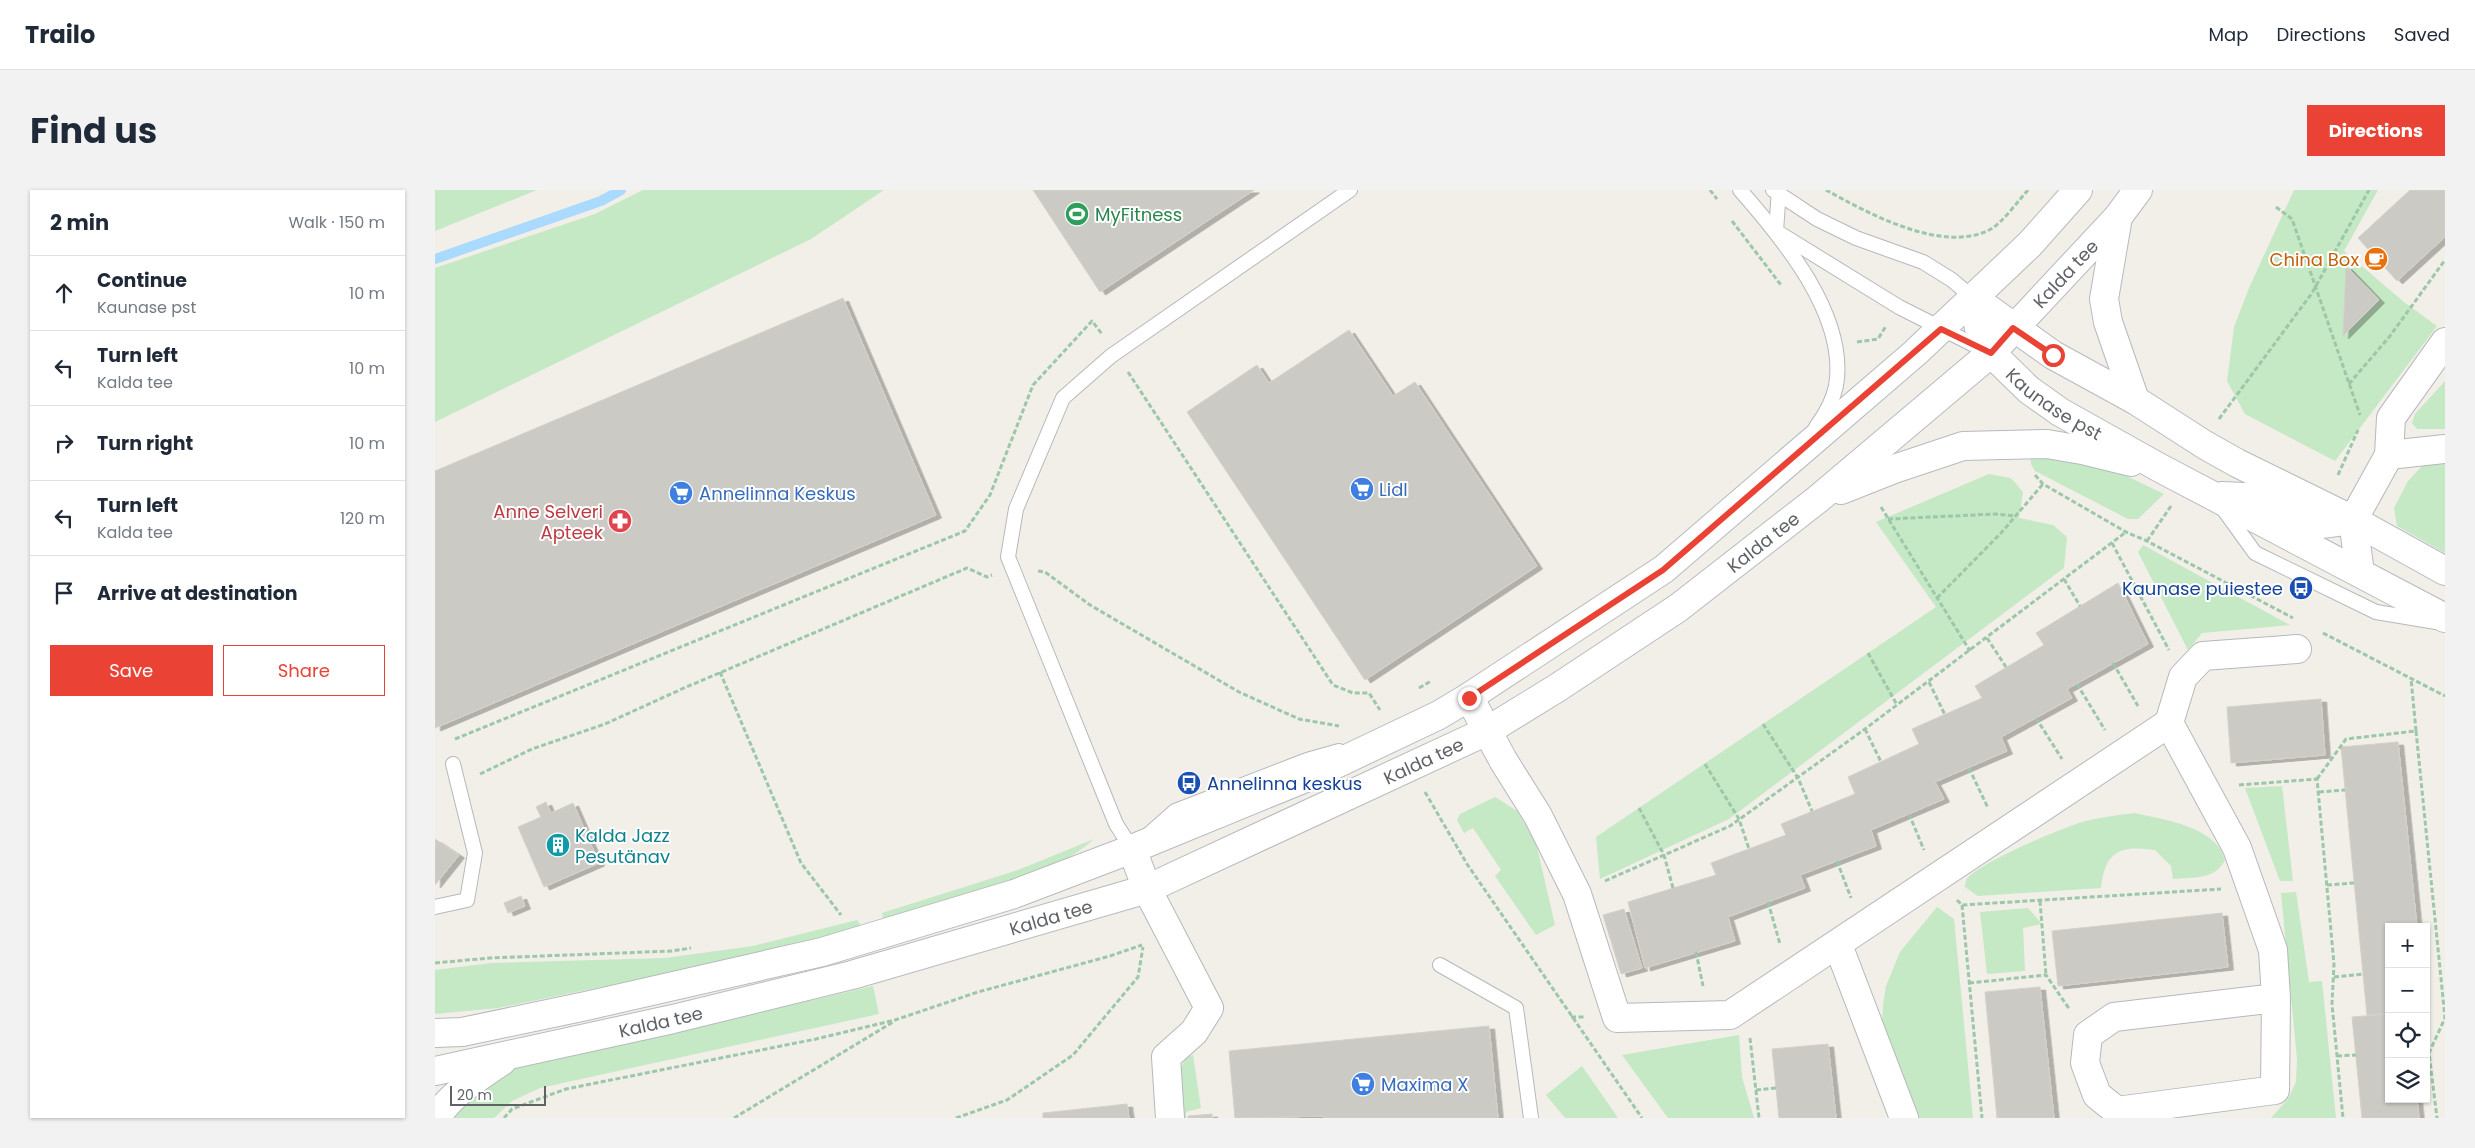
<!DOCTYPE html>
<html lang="en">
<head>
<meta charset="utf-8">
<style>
	:root { --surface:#fff; --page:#f2f2f3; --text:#1f2937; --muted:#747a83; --line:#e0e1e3; --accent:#ea4335 }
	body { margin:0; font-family:Poppins,sans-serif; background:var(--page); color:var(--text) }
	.controls { position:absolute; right:15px; bottom:15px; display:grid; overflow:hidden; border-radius:0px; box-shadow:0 1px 4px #0004 }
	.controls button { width:45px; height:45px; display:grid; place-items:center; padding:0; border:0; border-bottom:1px solid var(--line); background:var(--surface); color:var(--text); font:25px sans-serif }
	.scale { position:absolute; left:15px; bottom:12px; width:96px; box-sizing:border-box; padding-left:5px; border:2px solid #5f6368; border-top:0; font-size:14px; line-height:18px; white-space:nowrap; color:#5f6368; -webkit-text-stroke:4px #fff; paint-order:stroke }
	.stop { position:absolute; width:15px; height:15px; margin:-11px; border:4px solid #ea4335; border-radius:50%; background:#fff }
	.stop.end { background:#ea4335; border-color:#fff; box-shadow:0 1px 5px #0008 }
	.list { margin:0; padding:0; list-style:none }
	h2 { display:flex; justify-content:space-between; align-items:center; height:65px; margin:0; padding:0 20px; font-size:21px }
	h2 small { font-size:16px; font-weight:400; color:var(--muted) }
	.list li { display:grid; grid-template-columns:32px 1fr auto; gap:15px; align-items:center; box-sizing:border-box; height:75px; padding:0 20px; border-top:1px solid var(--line) }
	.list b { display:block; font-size:19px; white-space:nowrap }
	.list p { margin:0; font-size:16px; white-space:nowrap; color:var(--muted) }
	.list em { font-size:16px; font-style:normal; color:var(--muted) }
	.actions { display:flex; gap:10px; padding:15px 20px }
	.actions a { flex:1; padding:11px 0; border:1px solid var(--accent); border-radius:0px; text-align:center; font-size:18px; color:var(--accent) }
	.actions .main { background:var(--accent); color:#fff }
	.icon { flex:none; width:28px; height:28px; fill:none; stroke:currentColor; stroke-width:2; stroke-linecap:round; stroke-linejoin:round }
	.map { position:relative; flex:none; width:2010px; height:928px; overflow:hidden; border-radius:0px }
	header { display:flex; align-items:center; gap:30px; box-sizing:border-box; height:70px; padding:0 25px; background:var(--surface); border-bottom:1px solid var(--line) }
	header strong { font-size:24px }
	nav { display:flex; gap:28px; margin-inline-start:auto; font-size:18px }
	.intro { display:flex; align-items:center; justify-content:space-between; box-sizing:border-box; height:120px; padding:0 30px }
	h1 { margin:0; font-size:35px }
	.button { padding:12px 22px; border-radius:0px; background:var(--accent); color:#fff; font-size:18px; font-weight:700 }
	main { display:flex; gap:30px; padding:0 30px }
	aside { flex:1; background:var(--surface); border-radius:0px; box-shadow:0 1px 4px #0004 }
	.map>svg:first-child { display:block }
</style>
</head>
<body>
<header>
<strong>Trailo</strong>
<nav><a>Map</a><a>Directions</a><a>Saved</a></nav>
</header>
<div class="intro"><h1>Find us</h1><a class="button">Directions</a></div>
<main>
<aside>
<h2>2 min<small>Walk · 150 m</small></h2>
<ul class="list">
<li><svg class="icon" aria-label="ahead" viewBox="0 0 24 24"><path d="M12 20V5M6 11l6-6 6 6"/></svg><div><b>Continue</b><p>Kaunase pst</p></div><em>10 m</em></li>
<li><svg class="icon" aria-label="left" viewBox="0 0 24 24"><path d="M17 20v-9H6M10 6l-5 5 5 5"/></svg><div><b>Turn left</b><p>Kalda tee</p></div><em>10 m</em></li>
<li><svg class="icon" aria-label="right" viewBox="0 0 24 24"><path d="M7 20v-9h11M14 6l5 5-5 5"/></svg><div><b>Turn right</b></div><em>10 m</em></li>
<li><svg class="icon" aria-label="left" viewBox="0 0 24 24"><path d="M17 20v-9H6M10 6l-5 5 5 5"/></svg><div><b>Turn left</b><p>Kalda tee</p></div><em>120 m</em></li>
<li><svg class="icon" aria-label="arrive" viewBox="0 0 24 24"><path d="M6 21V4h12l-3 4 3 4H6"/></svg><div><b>Arrive at destination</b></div></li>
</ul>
<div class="actions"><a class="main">Save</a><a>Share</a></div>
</aside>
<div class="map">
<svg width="2010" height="928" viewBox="0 0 2010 928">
	<defs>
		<filter id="shadow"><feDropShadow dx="5.5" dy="3" stdDeviation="0" flood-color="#0004"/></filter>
	</defs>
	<rect width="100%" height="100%" fill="#f1efe8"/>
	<g fill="#c5e8c5">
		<path d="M 0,0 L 102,0 L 0,41 Z"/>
		<path d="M 208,0 L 449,0 L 376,49 L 0,232 L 0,78 L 160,24 Z"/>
		<path d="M 1859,0 L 1943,0 L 1909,61 L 1969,112 L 2002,136 L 1900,271 L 1810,224 L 1792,191 L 1799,137 L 1814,98 Z"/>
		<path d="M 2010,191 L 2010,239 L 1982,239 L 1977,233 L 1980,224 Z"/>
		<path d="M 1595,263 L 1679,280 L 1729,304 L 1703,329 L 1693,329 L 1600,281 L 1596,274 Z"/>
		<path d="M 2010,273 L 2010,363 L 1962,336 L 1959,318 L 1973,291 L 1987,276 Z"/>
		<path d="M 1554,284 L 1576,288 L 1588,302 L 1584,328 L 1618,335 L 1632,347 L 1629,378 L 1294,629 L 1165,689 L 1161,647 L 1501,417 L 1441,332 Z"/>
		<path d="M 1708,355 L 1855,435 L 1767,443 L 1753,460 L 1703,362 Z"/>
		<path d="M 1847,596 L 1858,691 L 1845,691 L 1810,598 Z"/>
		<path d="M 1060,607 L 1082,621 L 1101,653 L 1120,735 L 1101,745 L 1060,686 L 1066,680 L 1038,638 L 1029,643 L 1022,630 L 1025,624 Z"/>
		<path d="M 1700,623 C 1729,630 1781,636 1790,670 C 1780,690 1759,687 1738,689 L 1736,676 L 1720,660 C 1686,655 1670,660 1666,698 L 1543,706 L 1530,697 C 1530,696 1531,691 1531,690 C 1540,674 1631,636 1651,631 C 1667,627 1684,625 1700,623 Z"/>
		<path d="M 659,649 C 611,693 511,714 449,733 L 447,723 L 583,680 Z"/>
		<path d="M 1861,702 L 1874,792 L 1887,791 L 1901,928 L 1836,928 L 1853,909 L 1861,892 L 1862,869 L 1846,703 Z"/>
		<path d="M 1502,717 L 1519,729 L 1538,928 L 1481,928 L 1447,833 L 1448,815 L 1451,796 L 1465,762 Z"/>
		<path d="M 1593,718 L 1607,734 L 1588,738 L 1590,781 L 1552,784 L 1545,722 Z"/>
		<path d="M 422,730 L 428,738 L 318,766 L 63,818 L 0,824 L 0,780 L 56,773 L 230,768 L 318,756 Z"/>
		<path d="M 438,796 L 444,824 L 105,898 L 77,911 L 59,928 L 18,928 C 33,912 50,895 69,883 C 122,853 190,848 249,837 C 312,825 375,811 438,796 Z"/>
		<path d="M 1304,845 L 1307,887 L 1319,928 L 1233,928 L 1187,865 Z"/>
		<path d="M 758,865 L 766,918 L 751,922 L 751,928 L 747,928 L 745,880 L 751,867 Z"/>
		<path d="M 1147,876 L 1183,928 L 1130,928 L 1111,905 Z"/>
	</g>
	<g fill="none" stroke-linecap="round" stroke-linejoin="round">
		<path stroke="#aadaff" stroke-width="10" d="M 0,69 L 166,11 L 186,0"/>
	</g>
	<g fill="#cccac5" stroke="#d6d1c6" filter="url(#shadow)">
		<path d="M 598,0 L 819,0 L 665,102 Z"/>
		<path d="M 1975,0 L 2010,0 L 2010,47 L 1962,91 L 1923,48 Z"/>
		<path d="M 1911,76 L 1944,110 L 1908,146 Z"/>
		<path d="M 408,108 L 501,325 L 0,538 L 0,281 Z"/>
		<path d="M 914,140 L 958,206 L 980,192 L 1102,376 L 930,490 L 752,222 L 822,175 L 834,193 Z"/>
		<path d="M 1683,393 L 1713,454 L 1632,499 L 1637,508 L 1566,547 L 1572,561 L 1500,592 L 1509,609 L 1436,640 L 1441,656 L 1365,685 L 1370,698 L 1293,727 L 1300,751 L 1210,778 L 1193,712 L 1281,685 L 1276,673 L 1351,645 L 1346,634 L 1420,604 L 1413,587 L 1484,554 L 1477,539 L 1547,508 L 1540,496 L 1609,455 L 1601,443 Z"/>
		<path d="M 1886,509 L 1890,565 L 1796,573 L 1792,517 Z"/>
		<path d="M 1963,552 L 1982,737 L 1954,737 L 1954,823 L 1932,825 L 1906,557 Z"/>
		<path d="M 111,612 L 116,623 L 138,613 L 164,673 L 109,697 L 83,637 L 106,627 L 101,617 Z"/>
		<path d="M 0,649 L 24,665 L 0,695 Z"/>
		<path d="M 86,706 L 90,716 L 73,723 L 69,713 Z"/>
		<path d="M 1189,719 L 1207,778 L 1186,784 L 1168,725 Z"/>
		<path d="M 1787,723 L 1793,777 L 1623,796 L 1617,741 Z"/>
		<path d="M 1605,797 L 1619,928 L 1562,928 L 1550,802 Z"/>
		<path d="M 1954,824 L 1954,909 L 1982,909 L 1984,928 L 1927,928 L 1917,827 Z"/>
		<path d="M 1054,836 L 1063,928 L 889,928 L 888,926 L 800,928 L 794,861 Z"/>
		<path d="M 1393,854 L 1401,928 L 1344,928 L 1337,859 Z"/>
		<path d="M 692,914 L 694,928 L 608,928 L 608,923 Z"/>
		<path d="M 777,924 L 777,928 L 753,928 L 753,926 Z"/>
	</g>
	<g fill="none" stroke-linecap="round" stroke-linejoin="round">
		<g stroke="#b5b8bc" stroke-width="16">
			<g id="lane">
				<path d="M 1305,0 C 1348,49 1413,126 1401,196 C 1398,211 1389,226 1381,237"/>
				<path d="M 1338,0 L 1382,29 L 1421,48 L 1488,72 L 1517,90 L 1538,108"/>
				<path d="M 1341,41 L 1344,0"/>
				<path d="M 1344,43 L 1464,117 L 1553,162"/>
				<path d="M 1786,316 L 1820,363 L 1941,422 L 2001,432"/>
				<path d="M 904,561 L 872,570 L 740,621 L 697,659 L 681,634 L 573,367 L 581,319 L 628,208 L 676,166 L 915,0"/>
				<path d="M 0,717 L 32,710 L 40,663 L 18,574"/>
				<path d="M 1005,775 L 1081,818 L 1096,928"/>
			</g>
		</g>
		<g stroke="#b5b8bc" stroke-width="30">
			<g id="street">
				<path d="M 1954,265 L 2010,259"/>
				<path d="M 1918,330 L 1954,265 L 1956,228 L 2010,152"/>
				<path d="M 1034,507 L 1068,570 L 1103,626 L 1142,704 L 1182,828 L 1295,825 L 1734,533 L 1802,658 L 1838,760 L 1841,808 L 1840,900 L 1682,921 L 1662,905 L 1650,873 L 1653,845 L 1679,827 L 1841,808"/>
				<path d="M 1734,533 L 1748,487 L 1768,466 L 1862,459"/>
				<path d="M 697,659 L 712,699 L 774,818 L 759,842 L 731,867 L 735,928"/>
				<path d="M 1403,755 L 1469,928"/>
			</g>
		</g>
		<g stroke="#b6babf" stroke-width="30">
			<g id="secondary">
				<path d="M 1683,27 L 1669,109 L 1673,132 L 1700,210"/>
				<path id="s1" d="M 1538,108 L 1544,138 L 1556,163 L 1594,200 L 1625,222 L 1725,278 L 2010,428"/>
				<path d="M 1538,108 L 1618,165 L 1700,210 L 1770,255 L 1802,273 L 1918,330 L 2010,381"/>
				<path d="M 1406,300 L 1459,279 L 1528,256 L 1612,254 L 1647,260 L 1696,272"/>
				<path d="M 1787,306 L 1830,308 L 1878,335 L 1918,330 L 1925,383"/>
				<path d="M 0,843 L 27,842 L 151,816 L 387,762 L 579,704 L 697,659 L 880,584 L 1004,525 L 1034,507 L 1229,379 L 1480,163 L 1595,54 L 1643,0"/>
				<path id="s2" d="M 0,881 L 238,829 L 417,785 L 712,699 L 1052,541 L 1122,498 L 1243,418 L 1383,309 L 1556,163 L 1683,27 L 1703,0"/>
				<path d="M 1,928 C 16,904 43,887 67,871"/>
			</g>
		</g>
		<g stroke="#9cc7a9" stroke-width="3" stroke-dasharray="5 2.5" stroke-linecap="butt">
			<path d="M 1275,0 L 1282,9"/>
			<path d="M 1391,0 C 1433,23 1508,65 1556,39 C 1567,33 1584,10 1593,0"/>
			<path d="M 1841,17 L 1857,29 L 1925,225"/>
			<path d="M 1297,31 L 1346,95"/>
			<path d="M 1422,152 L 1443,149 L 1451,136"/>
			<path d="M 693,182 L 898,495 L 918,503 L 934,503 L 945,520"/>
			<path d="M 1914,194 L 1955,146 L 2010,70"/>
			<path d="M 1784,229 L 1877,103 L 1934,0"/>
			<path d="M 1600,285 L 1608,294 L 1691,342 L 1712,351 L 1858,428"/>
			<path d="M 1903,285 L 1923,240"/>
			<path d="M 1446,317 L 1535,461"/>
			<path d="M 1453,329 L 1561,324 L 1580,326"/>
			<path d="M 1712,351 L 1736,316"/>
			<path d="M 1677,353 L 1734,460"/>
			<path d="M 603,381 L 610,382 L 655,415 L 804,502 L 864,529 L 904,536"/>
			<path d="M 1629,389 L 1645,416"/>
			<path d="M 1502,408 L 1566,343 L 1608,294"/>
			<path d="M 1888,443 L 2010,506"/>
			<path d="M 1552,448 L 1571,477"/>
			<path d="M 1433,463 L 1462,515"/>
			<path d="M 1678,473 L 1703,516"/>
			<path d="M 285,482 L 366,673 L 406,725"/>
			<path d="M 1494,492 L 1510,525"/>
			<path d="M 1642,494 L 1670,540"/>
			<path d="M 984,498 L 996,491"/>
			<path d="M 1601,528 L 1627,569"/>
			<path d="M 1328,534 L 1363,588 L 1377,621"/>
			<path d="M 1430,539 L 1446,572"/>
			<path d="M 1981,541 L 2010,828 L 1994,863 L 2002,928"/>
			<path d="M 20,549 L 530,341 L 555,305 L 598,195 L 657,131 L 667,144"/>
			<path d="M 1270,574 L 1304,629 L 1314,659"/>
			<path d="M 1534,578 L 1553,618"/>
			<path d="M 45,584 L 97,559 L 170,534 L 249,498 L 532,378 L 552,387 L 557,385"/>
			<path d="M 1882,589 L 1911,549 L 1981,541 L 1976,488"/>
			<path d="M 1804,595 L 1882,589 L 1899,774 L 1897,814 L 1908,928"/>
			<path d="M 990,602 L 1032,674 L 1207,928"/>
			<path d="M 1884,602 L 1910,600"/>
			<path d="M 1204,618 L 1229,665 L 1238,698"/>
			<path d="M 1474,624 L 1489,660"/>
			<path d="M 1402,671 L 1416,708"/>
			<path d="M 1170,691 L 1295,636 L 1430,539 L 1691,342"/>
			<path d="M 1892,695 L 1919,693"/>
			<path d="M 1522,710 L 1527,715 L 1786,699"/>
			<path d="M 1605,711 L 1611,785"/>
			<path d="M 1333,712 L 1345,754"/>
			<path d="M 1527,715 L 1547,928"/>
			<path d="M 1261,762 L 1268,796"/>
			<path d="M 0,773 L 55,768 L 237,761 L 256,758"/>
			<path d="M 1899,787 L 1928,784"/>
			<path d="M 1534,793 L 1611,785 L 1635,820"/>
			<path d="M 1136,827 L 1151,827"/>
			<path d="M 1315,848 L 1324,928"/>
			<path d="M 1902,866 L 1921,865"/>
			<path d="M 1321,900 L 1341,898"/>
			<path d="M 69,928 L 77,919 L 131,899 L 381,849 L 460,830 L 543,802 L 675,766 L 707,755"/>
			<path d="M 299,928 L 458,832"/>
			<path d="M 521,928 L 572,910 L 638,865 L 703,787 L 708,757"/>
		</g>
		<use href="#lane" stroke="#fff" stroke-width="14"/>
		<use href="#street" stroke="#fff" stroke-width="28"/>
		<use href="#secondary" stroke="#fff" stroke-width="28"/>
	</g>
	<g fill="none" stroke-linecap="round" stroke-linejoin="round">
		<path stroke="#ea4335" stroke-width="6" d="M 1034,508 L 1228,380 L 1506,139 L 1556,163 L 1578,138 L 1618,165"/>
	</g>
	<defs>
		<g id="stadium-disc" transform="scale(1.25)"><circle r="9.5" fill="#2e9e5b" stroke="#fff"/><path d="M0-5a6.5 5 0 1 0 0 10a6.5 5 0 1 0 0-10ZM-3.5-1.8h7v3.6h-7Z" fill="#fff"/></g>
		<g id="cafe-disc" transform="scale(1.25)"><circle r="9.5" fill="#e8710a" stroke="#fff"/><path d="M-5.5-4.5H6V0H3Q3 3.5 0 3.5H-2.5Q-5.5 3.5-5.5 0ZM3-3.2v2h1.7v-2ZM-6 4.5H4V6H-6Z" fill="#fff"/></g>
		<g id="supermarket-disc" transform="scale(1.25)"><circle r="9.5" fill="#3f7fe0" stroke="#fff"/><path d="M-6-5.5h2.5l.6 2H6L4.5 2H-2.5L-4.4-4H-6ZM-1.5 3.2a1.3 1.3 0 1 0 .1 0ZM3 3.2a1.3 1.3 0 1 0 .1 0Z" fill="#fff"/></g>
		<g id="pharmacy-disc" transform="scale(1.25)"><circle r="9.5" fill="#e0444e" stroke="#fff"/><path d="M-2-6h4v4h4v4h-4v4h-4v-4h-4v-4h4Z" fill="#fff"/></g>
		<g id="bus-disc" transform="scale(1.25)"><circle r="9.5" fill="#1a4fb4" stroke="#fff"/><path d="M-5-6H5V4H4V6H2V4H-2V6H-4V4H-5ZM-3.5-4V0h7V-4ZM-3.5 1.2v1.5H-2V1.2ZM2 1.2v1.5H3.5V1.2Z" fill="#fff"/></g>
		<g id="building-disc" transform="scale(1.25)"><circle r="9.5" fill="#0f9aa8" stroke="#fff"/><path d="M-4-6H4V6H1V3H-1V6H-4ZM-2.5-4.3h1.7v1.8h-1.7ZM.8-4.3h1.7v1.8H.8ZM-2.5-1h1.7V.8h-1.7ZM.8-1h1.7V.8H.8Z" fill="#fff"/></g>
	</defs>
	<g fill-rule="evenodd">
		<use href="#stadium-disc" x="642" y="24"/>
		<use href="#cafe-disc" x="1941" y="69"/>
		<use href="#supermarket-disc" x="927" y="299"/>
		<use href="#supermarket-disc" x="246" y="303"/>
		<use href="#pharmacy-disc" x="185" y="331"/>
		<use href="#bus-disc" x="1866" y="398"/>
		<use href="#bus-disc" x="754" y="593"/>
		<use href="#building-disc" x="123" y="655"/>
		<use href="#supermarket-disc" x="928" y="894"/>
	</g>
	<g text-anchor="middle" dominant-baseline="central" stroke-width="4" stroke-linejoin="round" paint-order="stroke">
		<g font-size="18" fill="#27864d" stroke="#fff" text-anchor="start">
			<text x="660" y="24">MyFitness</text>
		</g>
		<g font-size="18" fill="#c56008" stroke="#fff" text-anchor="end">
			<text x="1924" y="69">China Box</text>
		</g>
		<g font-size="18" fill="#5f6368" stroke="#fff">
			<text stroke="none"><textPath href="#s2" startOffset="1850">Kalda tee</textPath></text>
			<text stroke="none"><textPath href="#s1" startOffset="140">Kaunase pst</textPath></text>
			<text stroke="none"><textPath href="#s2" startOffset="1445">Kalda tee</textPath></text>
			<text stroke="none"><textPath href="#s2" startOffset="1040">Kalda tee</textPath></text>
			<text stroke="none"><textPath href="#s2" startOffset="635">Kalda tee</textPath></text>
			<text stroke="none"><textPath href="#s2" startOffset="231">Kalda tee</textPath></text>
		</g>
		<g font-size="18" fill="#366cbe" stroke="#fff" text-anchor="start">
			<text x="944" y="299">Lidl</text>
			<text x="264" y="303">Annelinna Keskus</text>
			<text x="946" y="894">Maxima X</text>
		</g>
		<g font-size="18" fill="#be3a42" stroke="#fff" text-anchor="end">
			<text x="168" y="321">Anne Selveri<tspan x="168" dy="21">Apteek</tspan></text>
		</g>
		<g font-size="18" fill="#164399" stroke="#fff" text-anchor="end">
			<text x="1848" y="398">Kaunase puiestee</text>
			<text x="772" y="593" text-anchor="start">Annelinna keskus</text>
		</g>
		<g font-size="18" fill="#0d838f" stroke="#fff" text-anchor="start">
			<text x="140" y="645">Kalda Jazz<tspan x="140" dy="21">Pesutänav</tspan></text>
		</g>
	</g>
</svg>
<div class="controls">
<button>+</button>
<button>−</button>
<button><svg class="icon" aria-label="locate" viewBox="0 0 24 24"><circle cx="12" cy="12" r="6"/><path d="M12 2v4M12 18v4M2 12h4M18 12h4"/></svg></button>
<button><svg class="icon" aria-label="layers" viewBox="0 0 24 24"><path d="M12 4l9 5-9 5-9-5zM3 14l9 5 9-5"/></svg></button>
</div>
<div class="scale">20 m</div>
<div class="stop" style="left:1618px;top:165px"></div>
<div class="stop end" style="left:1034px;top:508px"></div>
</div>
</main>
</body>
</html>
